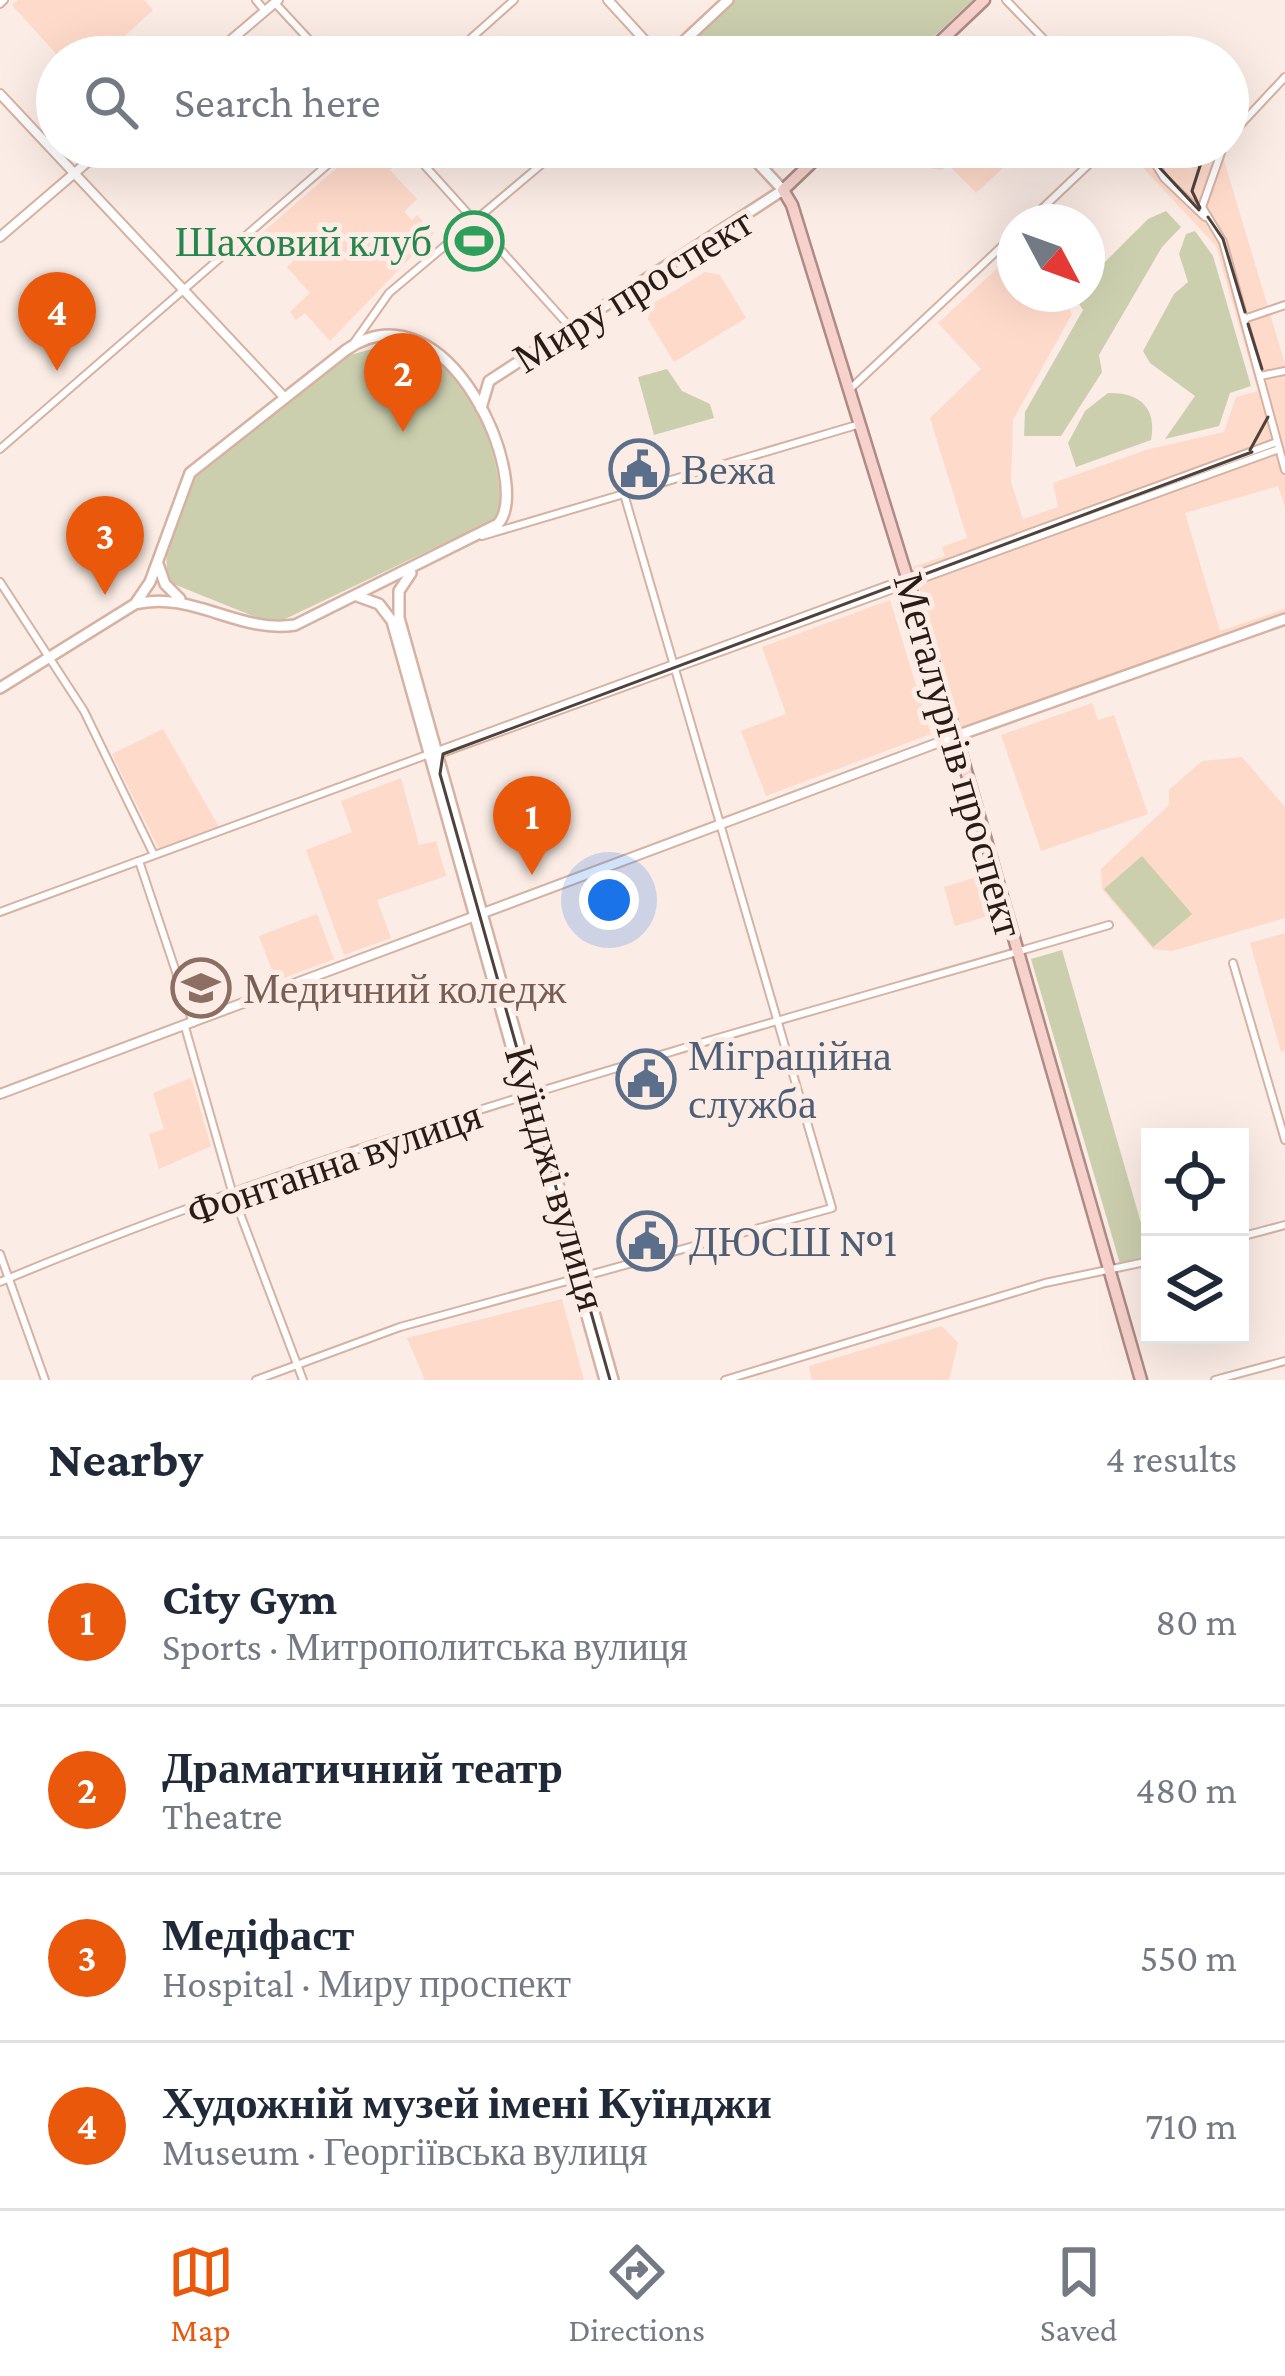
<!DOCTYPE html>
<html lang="en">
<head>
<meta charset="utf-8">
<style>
	:root { --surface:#fff; --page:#f2f2f3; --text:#1f2937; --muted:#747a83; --line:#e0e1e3; --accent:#ea580c }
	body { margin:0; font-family:"Crimson Pro",serif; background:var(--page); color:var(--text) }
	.controls { position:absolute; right:36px; bottom:36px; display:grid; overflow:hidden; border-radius:0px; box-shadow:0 12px 48px #0002 }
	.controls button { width:108px; height:108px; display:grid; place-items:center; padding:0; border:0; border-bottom:3px solid var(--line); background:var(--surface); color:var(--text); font:60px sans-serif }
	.compass { position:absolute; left:997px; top:204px; width:108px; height:108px; border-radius:50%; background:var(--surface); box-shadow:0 12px 48px #0002; rotate:131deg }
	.you { position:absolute; left:609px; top:900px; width:42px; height:42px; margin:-30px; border:9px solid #fff; border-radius:50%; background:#1a73e8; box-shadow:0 0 0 18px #1a73e833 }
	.badge { display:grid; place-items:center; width:78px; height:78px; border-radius:50%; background:var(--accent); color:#fff; font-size:39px; font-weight:700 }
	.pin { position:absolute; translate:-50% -99px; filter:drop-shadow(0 3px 6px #0008) }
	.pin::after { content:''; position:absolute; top:63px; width:42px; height:36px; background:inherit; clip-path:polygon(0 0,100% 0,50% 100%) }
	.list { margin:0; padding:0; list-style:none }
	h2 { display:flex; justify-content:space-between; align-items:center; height:156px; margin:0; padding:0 48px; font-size:51px }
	h2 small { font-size:39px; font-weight:400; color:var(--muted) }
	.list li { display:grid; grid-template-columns:78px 1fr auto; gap:36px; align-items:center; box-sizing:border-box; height:168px; padding:0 48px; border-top:3px solid var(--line) }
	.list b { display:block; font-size:45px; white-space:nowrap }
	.list p { margin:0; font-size:39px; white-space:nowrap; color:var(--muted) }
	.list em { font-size:39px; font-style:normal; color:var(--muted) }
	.icon { flex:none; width:66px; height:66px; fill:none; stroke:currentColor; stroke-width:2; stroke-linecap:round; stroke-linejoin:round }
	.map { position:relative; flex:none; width:1285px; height:1380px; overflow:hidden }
	.search { position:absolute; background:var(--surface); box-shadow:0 12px 48px #0002; left:36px; right:36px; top:36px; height:132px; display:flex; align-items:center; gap:30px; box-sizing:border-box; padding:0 42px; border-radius:66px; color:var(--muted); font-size:45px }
	.sheet { height:828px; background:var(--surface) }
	nav { display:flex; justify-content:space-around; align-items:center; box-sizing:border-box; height:168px; border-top:3px solid var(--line); background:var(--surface); font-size:33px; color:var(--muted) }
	nav a { display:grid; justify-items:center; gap:6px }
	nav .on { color:var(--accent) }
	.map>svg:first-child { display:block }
</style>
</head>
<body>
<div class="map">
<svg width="1285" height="1380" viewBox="0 0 1285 1380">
	<rect width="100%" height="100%" fill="#fbece5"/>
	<g fill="#fedaca">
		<path d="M 18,0 L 144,0 L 153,10 L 102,57 L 87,40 L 69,57 L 59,57 L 12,5 Z"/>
		<path d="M 361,147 L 392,147 L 402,158 L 390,170 L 417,199 L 404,212 L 412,220 L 417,215 L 434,233 L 330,341 L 305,313 L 296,320 L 290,312 L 310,293 L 287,267 L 315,241 L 309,236 L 284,258 L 262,233 Z"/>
		<path d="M 924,147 L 1015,147 L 1016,156 L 976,193 L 949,165 L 942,170 L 929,168 L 916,154 Z"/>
		<path d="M 1143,147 L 1220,147 L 1285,364 L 1285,507 L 1278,486 L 1185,513 L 1220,631 L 1285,609 L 1285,616 L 962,729 L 913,567 L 945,556 L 942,547 L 967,538 L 930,418 L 981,369 L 938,323 L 1015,252 L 1015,294 L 1062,294 L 1072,314 L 1013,420 L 1011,482 L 1023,519 L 1058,507 L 1053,483 L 1146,450 L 1224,432 L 1236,397 L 1258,391 L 1216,246 L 1133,157 Z"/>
		<path d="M 705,272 L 720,275 L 746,318 L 674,362 L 648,319 L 651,305 Z"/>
		<path d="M 890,600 L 931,734 L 766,796 L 741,731 L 786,714 L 762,647 Z"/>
		<path d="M 1092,703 L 1098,720 L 1114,715 L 1148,814 L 1041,851 L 1001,735 Z"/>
		<path d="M 163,729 L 219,827 L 159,849 L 112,754 Z"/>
		<path d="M 1242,757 L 1285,807 L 1285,918 L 1172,951 L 1153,949 L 1102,889 L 1101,869 L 1169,805 L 1169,790 L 1202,761 Z"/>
		<path d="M 401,778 L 419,845 L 436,841 L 446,876 L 377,900 L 391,938 L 344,955 L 306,850 L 352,832 L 341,801 Z"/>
		<path d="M 980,876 L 991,915 L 955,926 L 944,887 Z"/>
		<path d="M 317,914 L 334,959 L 276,981 L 259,936 Z"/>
		<path d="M 1285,933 L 1285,1050 L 1281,1052 L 1250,943 Z"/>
		<path d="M 191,1078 L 211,1146 L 159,1169 L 149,1134 L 164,1129 L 153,1093 Z"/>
		<path d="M 562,1299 L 584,1380 L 425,1380 L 407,1338 Z"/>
		<path d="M 942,1326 L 958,1343 L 949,1380 L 812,1380 L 809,1366 Z"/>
	</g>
	<g fill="#cccfae">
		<path d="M 735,0 L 973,0 L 912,57 L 675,57 Z"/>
		<path d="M 1166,211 L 1181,227 L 1162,247 L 1099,355 L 1102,372 L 1061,436 L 1024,436 L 1025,412 L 1083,310 L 1073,295 L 1087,294 L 1087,280 L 1148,219 Z"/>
		<path d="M 1195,231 L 1213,256 L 1251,386 L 1230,393 L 1219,426 L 1165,439 L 1195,396 L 1150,363 L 1143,351 L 1174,294 L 1188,282 L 1179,254 L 1186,234 Z"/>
		<path d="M 394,343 C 405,345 421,346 431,351 C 469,371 514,481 495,519 L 281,621 L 263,620 L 171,583 C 156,554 181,494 200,470 L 350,355 Z"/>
		<path d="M 667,369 L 682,391 L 710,404 L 714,418 L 654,435 L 638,377 Z"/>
		<path d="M 1108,393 C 1140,392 1157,408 1151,440 L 1076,467 L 1068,443 L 1085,411 Z"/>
		<path d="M 1142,856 L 1192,914 L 1153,947 L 1104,889 Z"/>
		<path d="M 1062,950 L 1150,1254 L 1150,1259 L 1121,1267 L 1031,959 Z"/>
	</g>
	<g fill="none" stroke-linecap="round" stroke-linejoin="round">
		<g stroke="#d6b2a2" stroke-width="10">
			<g id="minor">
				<path d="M 256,0 L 265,11"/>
				<path d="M 1006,0 L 1061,57"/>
				<path d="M 275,3 L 325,57"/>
				<path d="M 0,4 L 4,0"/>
				<path d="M 450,57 L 514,0"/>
				<path d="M 1228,138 L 1285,77"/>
				<path d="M 408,147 L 570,327"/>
				<path d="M 1145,147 L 1164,178 L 1205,217"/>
				<path d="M 1223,147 L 1202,207 L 1223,242 L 1285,470"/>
				<path d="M 1028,222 L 1107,147"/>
				<path d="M 1244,319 L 1285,305"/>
				<path d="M 353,344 L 389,293 L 562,147"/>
				<path d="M 1260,376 L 1285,371"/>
				<path d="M 849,390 L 1015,234"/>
				<path d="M 0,449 L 348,147"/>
				<path d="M 482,536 L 860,424"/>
				<path d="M 0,582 L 84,711 L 154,855"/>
				<path d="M 439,754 L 1279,449"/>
				<path d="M 139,861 L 193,1023"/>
				<path d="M 0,912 L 1277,442"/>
				<path d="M 1233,963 L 1285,1140"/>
				<path d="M 185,1027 L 233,1195 L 303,1380"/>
				<path d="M 1240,1237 L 1285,1225"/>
				<path d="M 0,1254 L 45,1380"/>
				<path d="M 0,1282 C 352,1134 742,1033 1109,925"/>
				<path d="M 256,1380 L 400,1327 L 832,1208 L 624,494"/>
				<path d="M 725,1380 L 1045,1283 L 1150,1261"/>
				<path d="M 1215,1380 L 1285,1361"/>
			</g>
		</g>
		<g stroke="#d6b2a2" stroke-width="12">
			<g id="tertiary">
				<path d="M 608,0 L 660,57"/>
				<path d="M 211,57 L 278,0"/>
				<path d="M 0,94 L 285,398"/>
				<path d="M 0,237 L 105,147"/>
				<path d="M 0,1094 L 956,736"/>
			</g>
		</g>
		<g stroke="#d6b2a2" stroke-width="14">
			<g id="secondary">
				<path d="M 667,57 L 728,0"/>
				<path d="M 481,408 L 489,381 L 783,190 L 743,147"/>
				<path d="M 158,564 L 165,584 L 180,599"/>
				<path d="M 411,573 L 399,591 L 399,618 L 613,1380"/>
				<path d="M 357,596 L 379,604 L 392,621 L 605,1380"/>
				<path d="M 0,688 L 135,604 L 150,582 L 190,473 L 346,350 C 448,279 534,483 498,524 L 295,625 C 239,634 192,590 135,604"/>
				<path d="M 956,736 L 1285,619"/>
			</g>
		</g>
		<g stroke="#ae8b84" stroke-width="15">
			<g id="trunk">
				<path d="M 924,57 L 984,0"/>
				<path d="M 828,147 L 783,190 L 792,205 L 956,736 L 1141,1380"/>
			</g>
		</g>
		<use href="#minor" stroke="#fff" stroke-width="6"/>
		<use href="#tertiary" stroke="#fff" stroke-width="8"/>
		<use href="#secondary" stroke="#fff" stroke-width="9"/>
		<use href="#trunk" stroke="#f7d2cc" stroke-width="10"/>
		<g stroke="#4f423c" stroke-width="3">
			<path d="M 1155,147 L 1159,167 L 1199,210"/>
			<path d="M 1200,208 L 1192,191 L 1206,147"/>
			<path d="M 1208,217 L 1223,239 L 1245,312"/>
			<path d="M 1248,324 L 1262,369"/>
			<path d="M 1250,450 L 1268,417"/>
			<path d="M 610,1380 L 440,774 L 443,754 L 1252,452"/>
		</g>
	</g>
	<defs>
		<g id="stadium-ring" transform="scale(3)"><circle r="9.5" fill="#fbece5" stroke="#2e9e5b" stroke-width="1.5"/><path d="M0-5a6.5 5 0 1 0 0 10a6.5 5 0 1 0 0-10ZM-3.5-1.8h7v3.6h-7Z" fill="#2e9e5b"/></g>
		<g id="civic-ring" transform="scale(3)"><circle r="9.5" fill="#fbece5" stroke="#5c6f8a" stroke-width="1.5"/><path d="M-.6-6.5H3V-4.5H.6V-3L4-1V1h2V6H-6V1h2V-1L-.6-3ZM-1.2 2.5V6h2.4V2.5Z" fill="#5c6f8a"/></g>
		<g id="university-ring" transform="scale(3)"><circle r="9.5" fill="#fbece5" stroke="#8d6e63" stroke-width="1.5"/><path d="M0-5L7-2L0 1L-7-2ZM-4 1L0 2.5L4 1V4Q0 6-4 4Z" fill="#8d6e63"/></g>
	</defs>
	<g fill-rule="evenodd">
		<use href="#stadium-ring" x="474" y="241"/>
		<use href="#civic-ring" x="639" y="469"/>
		<use href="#university-ring" x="201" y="988"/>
		<use href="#civic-ring" x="646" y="1079"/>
		<use href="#civic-ring" x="647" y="1241"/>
	</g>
	<g text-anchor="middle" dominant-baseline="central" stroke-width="10" stroke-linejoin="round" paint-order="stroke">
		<g font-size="42" fill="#27864d" stroke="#fbece5" text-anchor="end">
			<text x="432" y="241">Шаховий клуб</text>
		</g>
		<g font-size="42" fill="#291c16" stroke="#fbece5">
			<text transform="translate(633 290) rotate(-32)">Миру проспект</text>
			<text transform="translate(959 755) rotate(74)">Металургів проспект</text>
			<text transform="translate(334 1163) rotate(-19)">Фонтанна вулиця</text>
			<text transform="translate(556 1178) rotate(74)">Куїнджі вулиця</text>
		</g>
		<g font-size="42" fill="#4e5e75" stroke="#fbece5" text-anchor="start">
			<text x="681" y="469">Вежа</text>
			<text x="688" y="1055">Міграційна<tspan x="688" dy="48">служба</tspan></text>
			<text x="689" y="1241">ДЮСШ №1</text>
		</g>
		<g font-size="42" fill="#785e54" stroke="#fbece5" text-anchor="start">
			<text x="243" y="988">Медичний коледж</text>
		</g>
	</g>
</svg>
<div class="controls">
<button><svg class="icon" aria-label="locate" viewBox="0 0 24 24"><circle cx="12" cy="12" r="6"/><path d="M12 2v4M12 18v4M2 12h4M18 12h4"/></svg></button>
<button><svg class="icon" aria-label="layers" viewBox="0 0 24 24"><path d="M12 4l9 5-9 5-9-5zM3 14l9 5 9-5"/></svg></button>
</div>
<svg class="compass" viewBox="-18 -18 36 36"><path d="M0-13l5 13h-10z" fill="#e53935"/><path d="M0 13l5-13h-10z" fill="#747a83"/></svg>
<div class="you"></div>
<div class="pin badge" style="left:532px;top:875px">1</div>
<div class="pin badge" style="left:403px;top:432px">2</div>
<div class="pin badge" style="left:105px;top:595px">3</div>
<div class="pin badge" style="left:57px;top:371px">4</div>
<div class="search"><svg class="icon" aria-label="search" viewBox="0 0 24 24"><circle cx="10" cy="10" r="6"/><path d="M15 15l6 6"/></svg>Search here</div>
</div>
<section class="sheet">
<h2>Nearby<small>4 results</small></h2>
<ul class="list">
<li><span class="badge">1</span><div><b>City Gym</b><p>Sports · Митрополитська вулиця</p></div><em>80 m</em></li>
<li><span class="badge">2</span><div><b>Драматичний театр</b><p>Theatre</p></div><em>480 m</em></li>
<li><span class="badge">3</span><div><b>Медіфаст</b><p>Hospital · Миру проспект</p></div><em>550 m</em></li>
<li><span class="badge">4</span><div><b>Художній музей імені Куїнджи</b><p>Museum · Георгіївська вулиця</p></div><em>710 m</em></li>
</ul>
</section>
<nav>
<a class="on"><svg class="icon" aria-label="map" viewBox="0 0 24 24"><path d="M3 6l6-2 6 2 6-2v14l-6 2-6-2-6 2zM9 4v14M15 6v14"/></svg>Map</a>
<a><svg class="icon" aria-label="directions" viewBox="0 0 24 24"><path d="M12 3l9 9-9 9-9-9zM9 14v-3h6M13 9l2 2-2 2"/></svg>Directions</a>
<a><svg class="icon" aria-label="saved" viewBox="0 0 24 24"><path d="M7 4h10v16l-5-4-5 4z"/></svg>Saved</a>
</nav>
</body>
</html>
